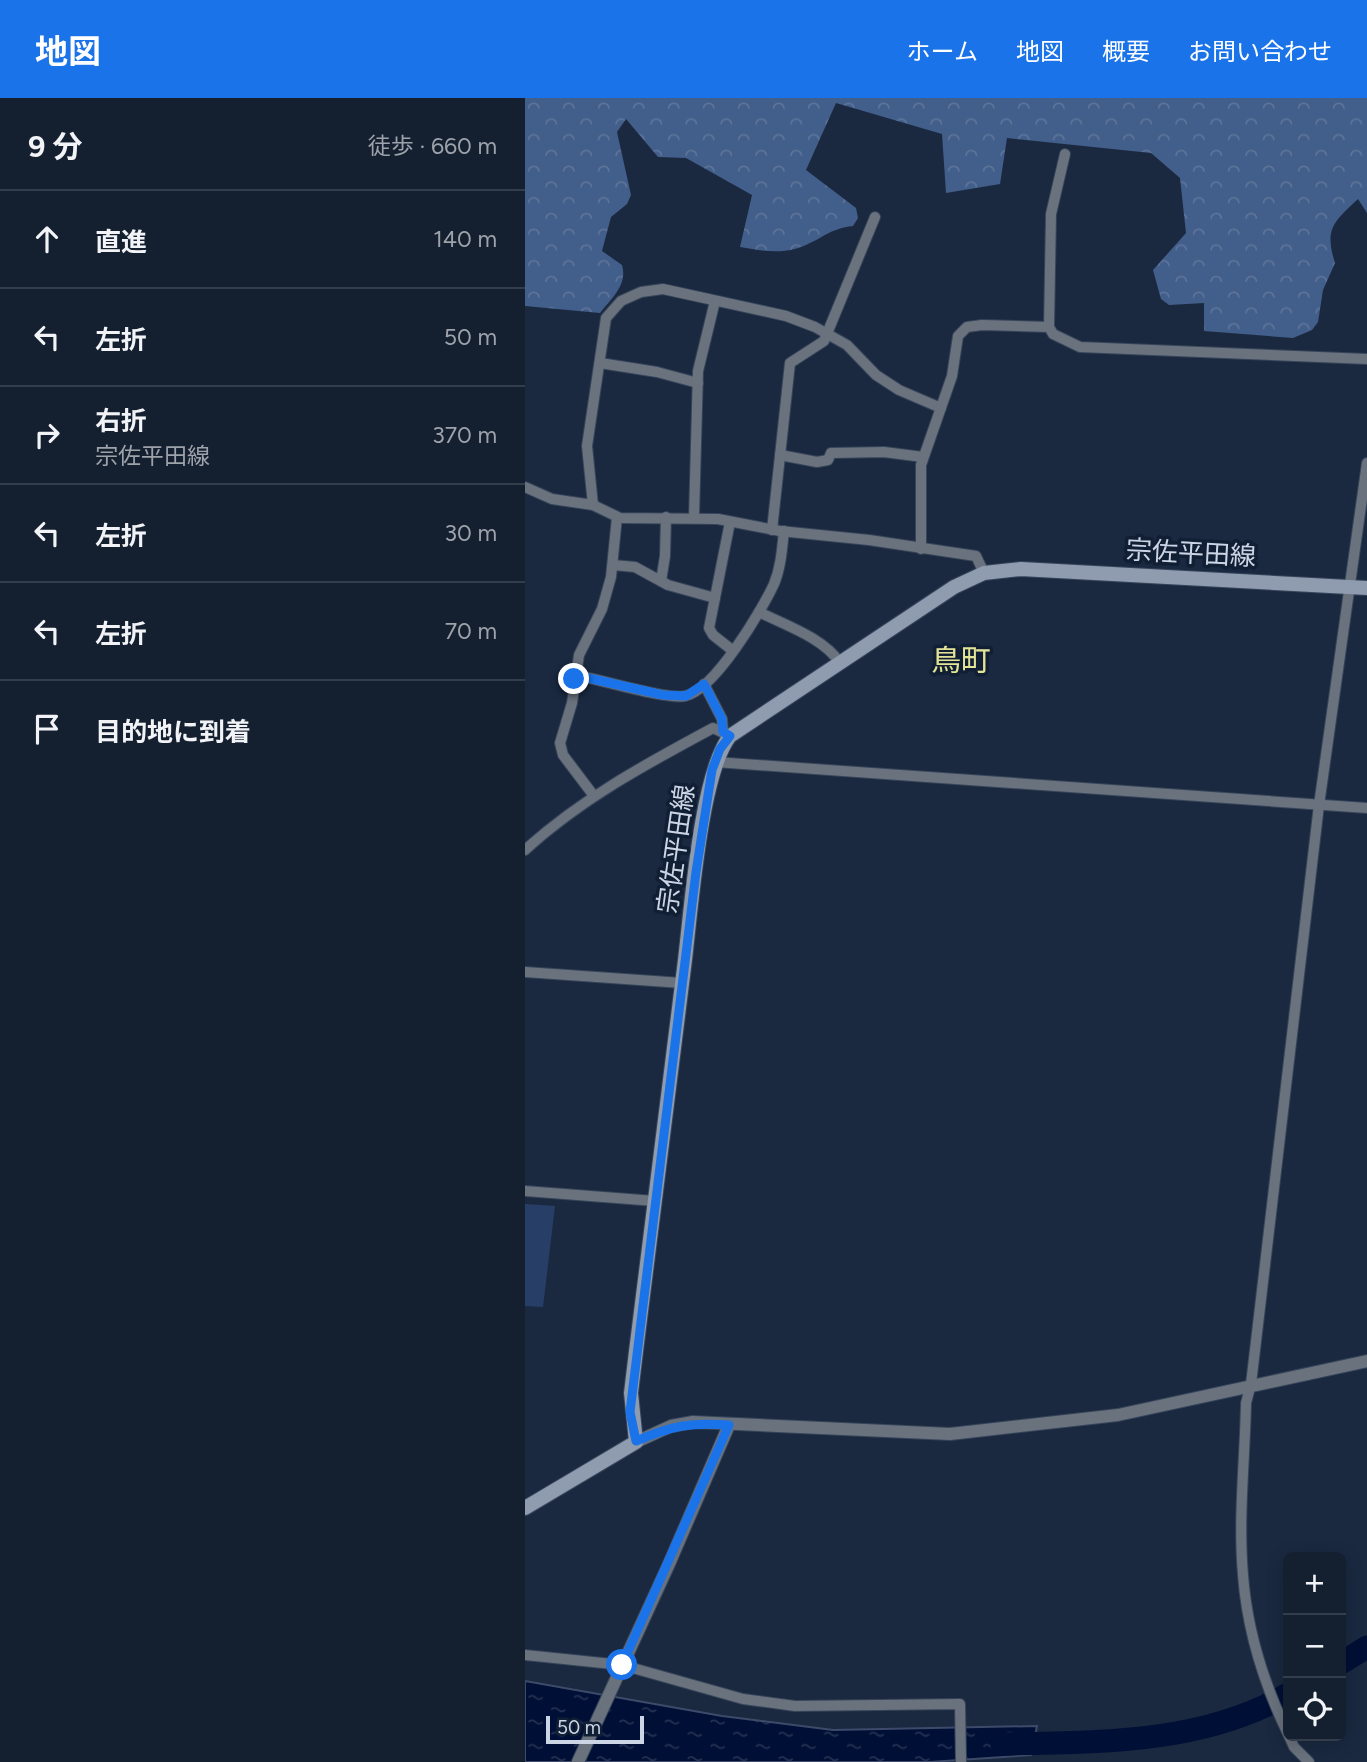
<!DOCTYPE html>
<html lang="ja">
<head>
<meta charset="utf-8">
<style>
	:root { --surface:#141f30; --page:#212c3c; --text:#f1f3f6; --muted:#9da2ab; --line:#333d4c; --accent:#1a73e8 }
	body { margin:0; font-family:Figtree,"Noto Sans JP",sans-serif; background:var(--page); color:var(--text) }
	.controls { position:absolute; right:21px; bottom:21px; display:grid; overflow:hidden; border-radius:10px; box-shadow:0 4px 18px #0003 }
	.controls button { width:63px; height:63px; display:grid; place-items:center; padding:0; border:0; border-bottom:2px solid var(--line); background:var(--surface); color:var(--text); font:35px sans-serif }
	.scale { position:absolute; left:21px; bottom:18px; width:98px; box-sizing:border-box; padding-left:7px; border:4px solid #ccd5e5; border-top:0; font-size:19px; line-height:24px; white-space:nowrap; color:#ccd5e5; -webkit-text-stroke:5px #111f35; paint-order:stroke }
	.stop { position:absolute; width:21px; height:21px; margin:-16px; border:5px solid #1a73e8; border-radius:50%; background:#fff }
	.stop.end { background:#1a73e8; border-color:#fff; box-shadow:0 2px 7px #0008 }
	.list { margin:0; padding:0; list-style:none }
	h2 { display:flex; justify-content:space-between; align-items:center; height:91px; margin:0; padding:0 28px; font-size:30px }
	h2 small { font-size:23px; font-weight:400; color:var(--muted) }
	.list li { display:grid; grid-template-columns:46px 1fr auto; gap:21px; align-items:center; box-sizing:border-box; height:98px; padding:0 28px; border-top:2px solid var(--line) }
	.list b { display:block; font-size:26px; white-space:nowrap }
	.list p { margin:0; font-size:23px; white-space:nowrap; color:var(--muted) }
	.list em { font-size:23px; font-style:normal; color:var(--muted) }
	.icon { flex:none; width:38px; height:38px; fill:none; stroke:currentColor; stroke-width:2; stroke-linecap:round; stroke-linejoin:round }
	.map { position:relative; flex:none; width:842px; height:1664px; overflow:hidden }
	header { display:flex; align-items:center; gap:42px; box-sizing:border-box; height:98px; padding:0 35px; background:var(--accent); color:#fff }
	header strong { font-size:33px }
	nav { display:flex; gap:38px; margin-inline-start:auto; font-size:24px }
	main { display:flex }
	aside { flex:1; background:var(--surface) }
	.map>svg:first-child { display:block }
</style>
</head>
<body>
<header>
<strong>地図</strong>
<nav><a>ホーム</a><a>地図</a><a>概要</a><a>お問い合わせ</a></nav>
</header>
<main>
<aside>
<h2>9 分<small>徒歩 · 660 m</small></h2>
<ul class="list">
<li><svg class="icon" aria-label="ahead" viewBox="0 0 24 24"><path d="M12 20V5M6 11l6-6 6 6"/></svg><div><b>直進</b></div><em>140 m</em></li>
<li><svg class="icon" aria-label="left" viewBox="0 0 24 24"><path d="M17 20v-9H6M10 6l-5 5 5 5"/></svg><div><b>左折</b></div><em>50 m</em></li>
<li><svg class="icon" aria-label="right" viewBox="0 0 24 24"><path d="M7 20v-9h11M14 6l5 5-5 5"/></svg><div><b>右折</b><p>宗佐平田線</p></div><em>370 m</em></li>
<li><svg class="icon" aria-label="left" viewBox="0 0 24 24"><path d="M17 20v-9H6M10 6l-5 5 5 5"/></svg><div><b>左折</b></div><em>30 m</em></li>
<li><svg class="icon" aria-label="left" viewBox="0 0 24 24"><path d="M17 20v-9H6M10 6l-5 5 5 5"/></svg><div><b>左折</b></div><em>70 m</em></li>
<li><svg class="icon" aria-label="arrive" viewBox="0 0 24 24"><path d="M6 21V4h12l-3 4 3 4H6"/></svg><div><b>目的地に到着</b></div></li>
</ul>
</aside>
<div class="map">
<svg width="842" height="1664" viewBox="0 0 842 1664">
	<defs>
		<pattern id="forest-crowns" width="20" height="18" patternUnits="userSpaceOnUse" patternTransform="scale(1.75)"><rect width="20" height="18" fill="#425e8a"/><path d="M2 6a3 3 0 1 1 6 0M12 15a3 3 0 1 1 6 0" fill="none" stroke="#5c749a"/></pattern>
		<pattern id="water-ripples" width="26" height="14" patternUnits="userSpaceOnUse" patternTransform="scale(1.75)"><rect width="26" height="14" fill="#000f35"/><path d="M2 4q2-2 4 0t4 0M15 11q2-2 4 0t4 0" fill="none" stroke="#243152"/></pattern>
	</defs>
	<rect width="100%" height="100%" fill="#1a2940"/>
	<path fill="url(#forest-crowns)" d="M 0,0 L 842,0 L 842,115 L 833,101 C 809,124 799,130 810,165 L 798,192 L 793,224 L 787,232 L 768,240 L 679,233 L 679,205 L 644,207 L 636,201 L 628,172 L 661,135 L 655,80 L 626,55 L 482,40 L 475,86 L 421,95 L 417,36 L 311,5 L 281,72 L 331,110 L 333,120 L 328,128 C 305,131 301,138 281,147 C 259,157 238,153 215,149 L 227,97 L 161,60 L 133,59 L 101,21 L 92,34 L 106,97 L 102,106 L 86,119 L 77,153 L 97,167 C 103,187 86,201 75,215 L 0,208 Z"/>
	<path fill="#273f67" d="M 0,1106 L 30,1108 L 18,1209 L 0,1208 Z"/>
	<path fill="url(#water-ripples)" stroke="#3d4a6a" stroke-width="2" d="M 0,1583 L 197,1618 L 308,1632 L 512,1628 L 506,1657 L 405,1664 L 0,1664 Z"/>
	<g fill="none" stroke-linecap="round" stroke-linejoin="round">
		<g stroke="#000f35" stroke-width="23">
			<path d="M 816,1565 L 842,1549"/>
			<path d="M 477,1646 C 573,1644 678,1646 763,1596"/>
		</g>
		<g stroke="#36455a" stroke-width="12">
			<g id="minor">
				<path d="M 540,56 L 526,116 L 524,229 L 528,236 L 555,249 L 842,261"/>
				<path d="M 75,265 L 132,274 L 173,285"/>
				<path d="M 255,357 L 292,364 L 303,362 L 306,355 L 359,354 L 398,359"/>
				<path d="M 0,389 L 27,401 L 68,407 L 95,420 L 193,421 L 255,433 L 344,442 L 451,458 L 459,475"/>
				<path d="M 68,407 L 62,348 L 81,220 L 96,203 L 116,194 L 138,191 L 261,218 L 290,229 L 322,247 L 351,277 L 374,292 L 416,310"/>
				<path d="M 169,419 L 173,273 L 190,203"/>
				<path d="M 205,424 L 184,530 L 188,537 L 207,552"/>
				<path d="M 247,432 L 265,265 L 299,243 L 350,119"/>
				<path d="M 396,451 L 396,367 L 427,278 L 433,238 L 442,229 L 457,227 L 524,229"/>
				<path d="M 88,467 L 110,469 L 143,487 L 190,500"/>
				<path d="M 136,483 L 140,458 L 141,419"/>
				<path d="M 234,514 C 260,527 299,540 315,565"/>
				<path d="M 50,577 C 74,581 142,602 160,598 C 189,593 237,512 249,486 C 256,469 257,451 259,433"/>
				<path d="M 179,586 L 197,621 L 198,634"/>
				<path d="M 190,664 L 842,710"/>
				<path d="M 69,698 L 38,657 L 35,645 L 47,605 L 54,557 L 77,511 L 86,479 L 92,419"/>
				<path d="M 0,752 C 56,701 121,666 188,630 L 205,638"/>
				<path d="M 0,874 L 157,885"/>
				<path d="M 0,1093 L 130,1103"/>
				<path d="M 0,1557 L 97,1567 L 218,1601 L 270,1608 L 435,1606 L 436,1664"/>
				<path d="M 763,1636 C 739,1586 722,1532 718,1477 C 713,1420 720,1361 721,1305 L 726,1286 L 794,707 L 842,365"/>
				<path d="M 764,1638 L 769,1649 L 784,1664"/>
			</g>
		</g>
		<g stroke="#36455a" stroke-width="14">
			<g id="tertiary">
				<path d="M 111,1344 L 146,1328 L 168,1324 L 425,1336 L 593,1317 L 842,1263"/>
				<path d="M 53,1664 L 144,1466 L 204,1327"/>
			</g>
		</g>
		<g stroke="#36455a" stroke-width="16">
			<path id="secondary" d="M 0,1410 L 111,1344 L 106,1295 C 123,1153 141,1011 159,870 C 166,816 175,676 205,638 L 429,489 L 459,475 L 496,471 L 842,490"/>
		</g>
		<use href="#minor" stroke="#6a727e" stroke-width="10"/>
		<use href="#tertiary" stroke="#6a727e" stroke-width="12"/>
		<use href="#secondary" stroke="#8f9bae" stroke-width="14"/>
	</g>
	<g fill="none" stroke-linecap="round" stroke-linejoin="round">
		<path stroke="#1a73e8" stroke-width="9" d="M 49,581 L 50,577 L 138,597 L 161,598 L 179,586 L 197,621 L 198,634 L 205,638 L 195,651 L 187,672 L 171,774 L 105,1314 L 111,1343 C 147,1328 165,1324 204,1327 L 97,1567"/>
	</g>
	<g text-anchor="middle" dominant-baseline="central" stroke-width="7" stroke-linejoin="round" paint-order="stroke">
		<g font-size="26" fill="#ccd5e5" stroke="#111f35">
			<text transform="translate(666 455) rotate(3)">宗佐平田線</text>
			<text transform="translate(151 751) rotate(-82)">宗佐平田線</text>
		</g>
		<g font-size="30" fill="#e3e496" stroke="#111f35">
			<text x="436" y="562">鳥町</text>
		</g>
	</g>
</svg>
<div class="controls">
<button>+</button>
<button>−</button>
<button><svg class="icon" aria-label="locate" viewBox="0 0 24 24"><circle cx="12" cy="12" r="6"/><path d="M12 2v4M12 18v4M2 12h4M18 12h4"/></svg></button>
</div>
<div class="scale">50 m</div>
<div class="stop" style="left:97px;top:1567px"></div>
<div class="stop end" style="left:49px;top:581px"></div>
</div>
</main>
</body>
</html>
